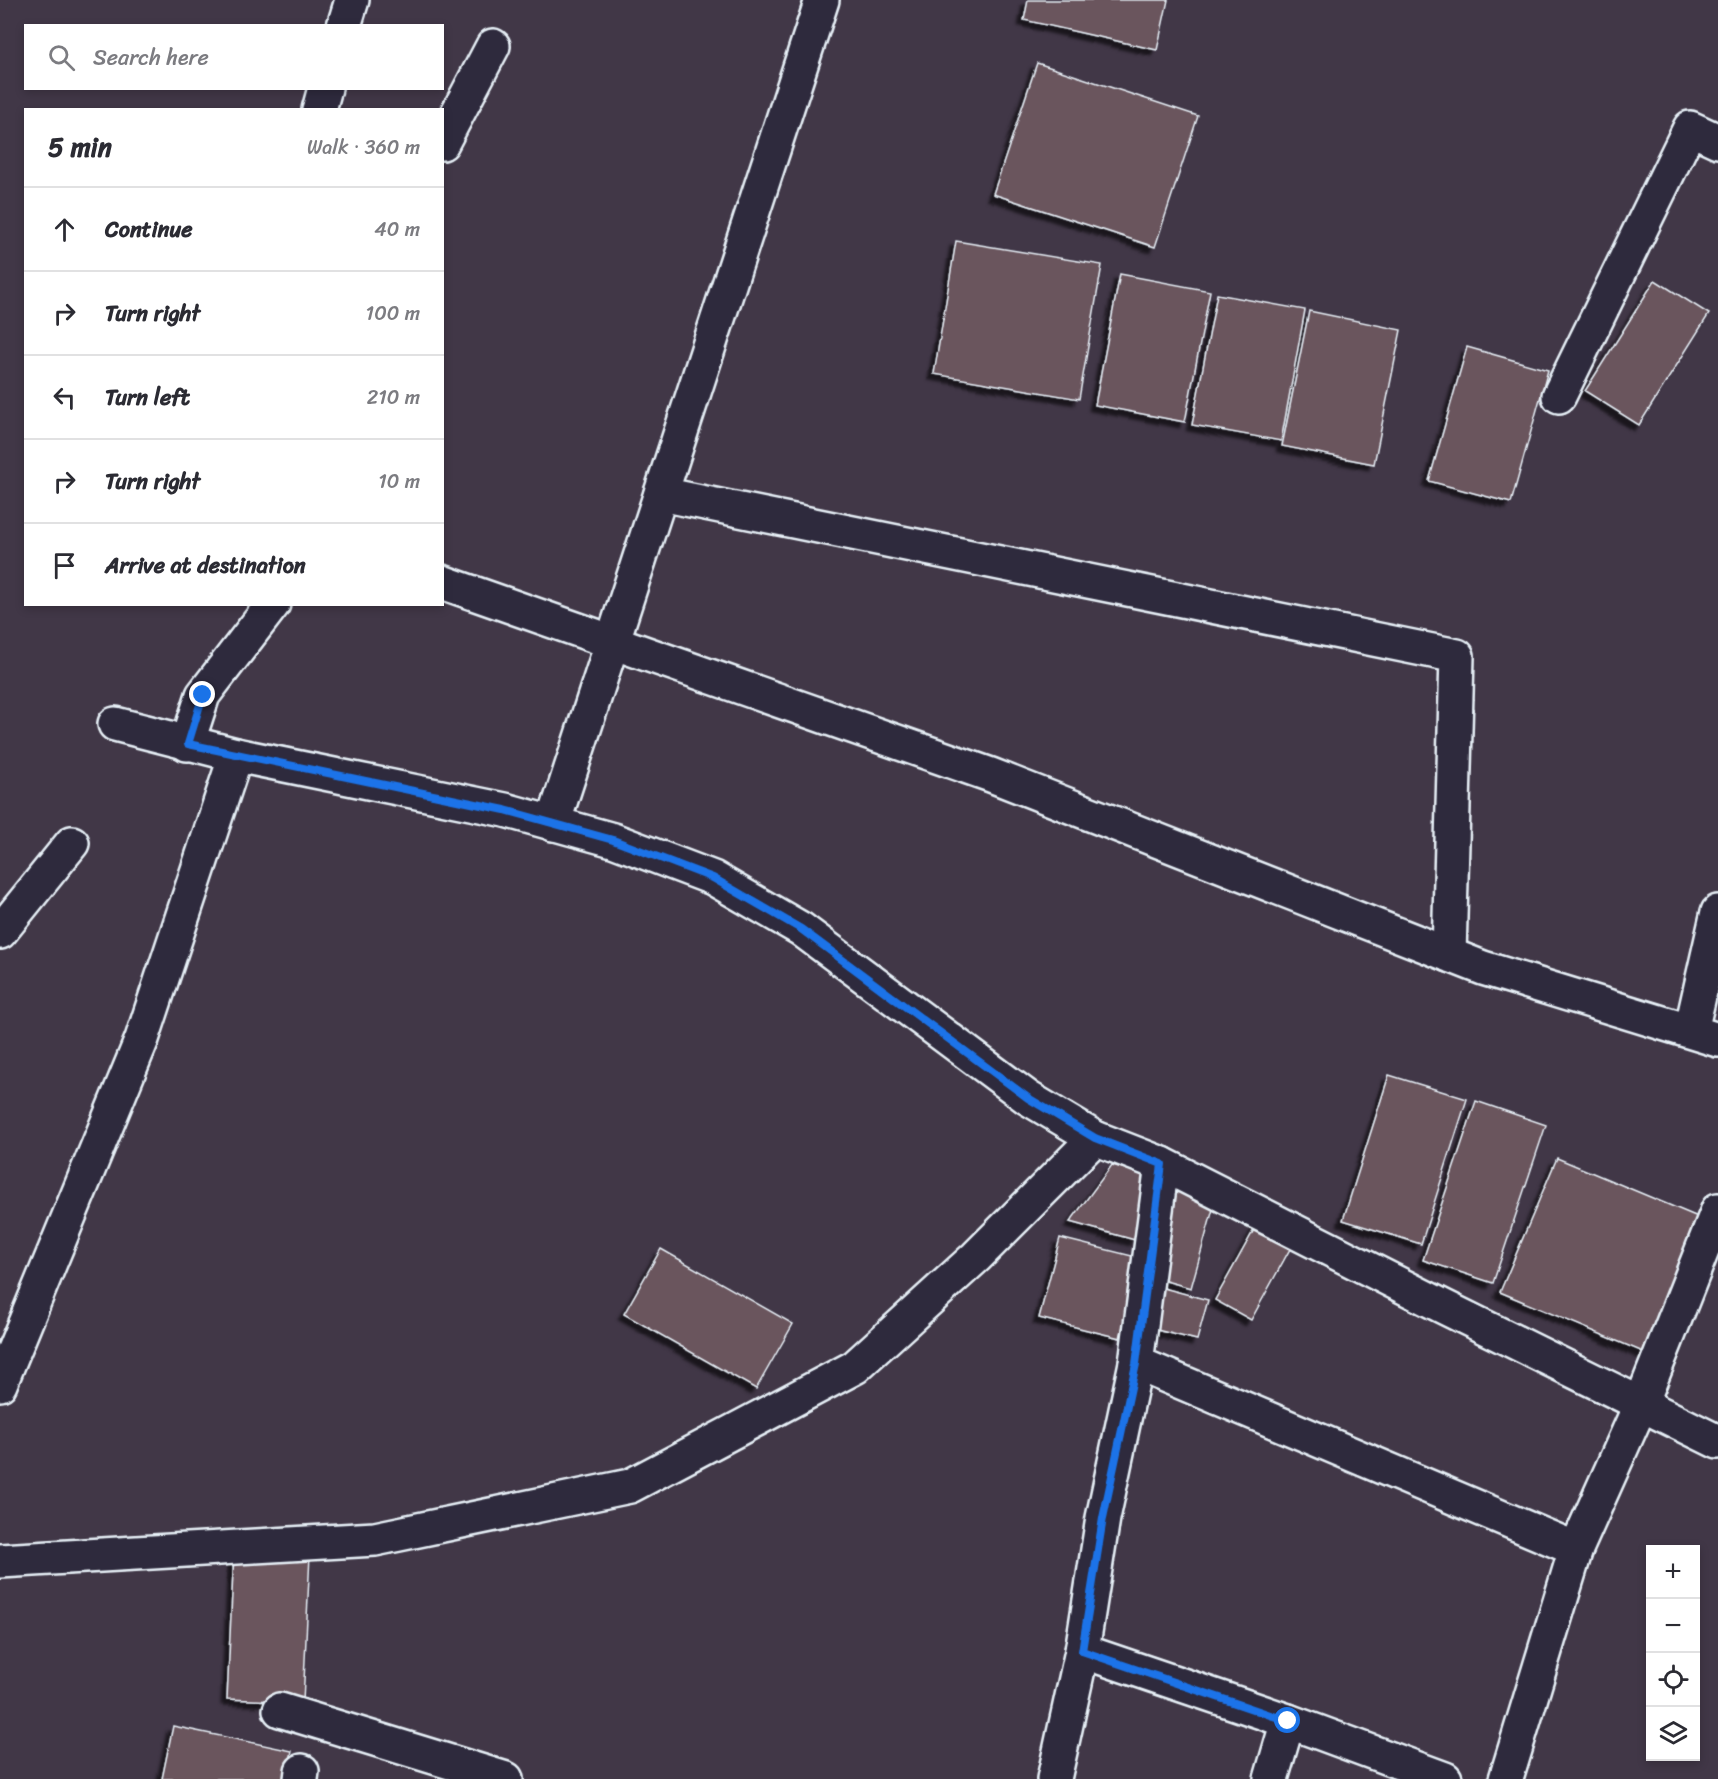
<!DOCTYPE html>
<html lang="en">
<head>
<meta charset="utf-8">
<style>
	:root { --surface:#fff; --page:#f7f7f7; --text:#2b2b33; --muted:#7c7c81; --line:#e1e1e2 }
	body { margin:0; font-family:Sriracha,sans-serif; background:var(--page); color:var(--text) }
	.controls { position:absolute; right:18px; bottom:18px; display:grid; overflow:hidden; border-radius:0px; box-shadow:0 3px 9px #0003 }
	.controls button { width:54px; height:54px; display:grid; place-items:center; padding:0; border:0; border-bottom:2px solid var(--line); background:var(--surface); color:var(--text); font:30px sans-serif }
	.stop { position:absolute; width:18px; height:18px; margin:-14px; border:4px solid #1a73e8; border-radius:50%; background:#fff }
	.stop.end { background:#1a73e8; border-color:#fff; box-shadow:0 2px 6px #0008 }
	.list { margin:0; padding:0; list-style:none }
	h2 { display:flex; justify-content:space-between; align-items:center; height:78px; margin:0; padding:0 24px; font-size:26px }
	h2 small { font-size:20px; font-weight:400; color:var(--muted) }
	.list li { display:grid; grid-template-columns:39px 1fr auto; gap:18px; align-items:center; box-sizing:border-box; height:84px; padding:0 24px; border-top:2px solid var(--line) }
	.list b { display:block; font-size:22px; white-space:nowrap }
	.list em { font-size:20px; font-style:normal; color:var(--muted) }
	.icon { flex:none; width:33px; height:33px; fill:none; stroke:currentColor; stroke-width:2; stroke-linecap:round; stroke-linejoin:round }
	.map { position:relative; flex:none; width:1718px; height:1779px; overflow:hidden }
	.search { position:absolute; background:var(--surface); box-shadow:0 3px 9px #0003; left:24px; top:24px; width:420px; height:66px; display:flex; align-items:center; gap:15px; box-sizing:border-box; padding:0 21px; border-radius:0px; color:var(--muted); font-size:22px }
	.panel { position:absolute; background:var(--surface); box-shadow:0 3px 9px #0003; left:24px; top:108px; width:420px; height:498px; border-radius:0px }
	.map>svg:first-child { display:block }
</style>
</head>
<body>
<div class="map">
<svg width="1718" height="1779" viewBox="0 0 1718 1779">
	<defs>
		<filter id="shadow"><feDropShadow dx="-5.5" dy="5.5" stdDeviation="1.5" flood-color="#0009"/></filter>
	</defs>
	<rect width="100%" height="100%" fill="#413747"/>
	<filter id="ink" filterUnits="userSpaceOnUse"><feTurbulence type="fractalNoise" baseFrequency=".0167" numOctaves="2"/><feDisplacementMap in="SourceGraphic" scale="12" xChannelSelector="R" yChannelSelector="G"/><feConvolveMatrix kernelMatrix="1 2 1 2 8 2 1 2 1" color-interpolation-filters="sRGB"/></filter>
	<g filter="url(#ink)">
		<g fill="#6b545d" stroke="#e8f1f8" stroke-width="1.5" filter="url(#shadow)">
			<path d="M 1028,0 L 1168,0 L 1157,50 L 1024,20 Z"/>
			<path d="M 1037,63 L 1198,116 L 1155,247 L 993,194 Z"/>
			<path d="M 956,241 L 1102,265 L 1079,399 L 934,374 Z"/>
			<path d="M 1120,274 L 1210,291 L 1185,422 L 1095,405 Z"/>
			<path d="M 1655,280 L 1709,314 L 1639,425 L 1585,391 Z"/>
			<path d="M 1217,294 L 1305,310 L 1281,441 L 1192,425 Z"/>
			<path d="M 1309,311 L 1401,330 L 1374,464 L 1282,446 Z"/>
			<path d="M 1467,347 L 1548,370 L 1511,503 L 1429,481 Z"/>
			<path d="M 1389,1075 L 1467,1099 L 1421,1244 L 1343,1220 Z"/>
			<path d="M 1476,1101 L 1546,1125 L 1493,1283 L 1423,1260 Z"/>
			<path d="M 1557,1158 L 1705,1220 L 1648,1354 L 1500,1292 Z"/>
			<path d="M 1112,1165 L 1153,1177 L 1135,1240 L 1070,1222 Z"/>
			<path d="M 1175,1191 L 1215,1202 L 1191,1288 L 1151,1277 Z"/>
			<path d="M 1260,1219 L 1296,1238 L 1251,1320 L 1215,1300 Z"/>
			<path d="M 1060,1238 L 1140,1258 L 1120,1338 L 1039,1318 Z"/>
			<path d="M 661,1249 L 793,1324 L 756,1389 L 624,1314 Z"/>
			<path d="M 1156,1286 L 1208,1300 L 1197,1340 L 1145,1327 Z"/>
			<path d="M 234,1551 L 310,1555 L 303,1702 L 227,1699 Z"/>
			<path d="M 173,1726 L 292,1751 L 286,1779 L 162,1779 Z"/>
		</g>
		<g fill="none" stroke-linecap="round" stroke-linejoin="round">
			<g stroke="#e8f1f8" stroke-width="38">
				<g id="minor">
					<path d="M 344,26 L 352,0"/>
					<path d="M 319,110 L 325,88"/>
					<path d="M 442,143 L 493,46"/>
					<path d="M 1559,396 L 1690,128 L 1718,141"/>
					<path d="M 661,494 L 1457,656 L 1449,955"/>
					<path d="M 442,582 L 991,775 L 1483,968 L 1718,1040"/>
					<path d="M 115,724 L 236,755 L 505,810 L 613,840 L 713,878 L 801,929 L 1028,1098 L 1095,1138 L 1162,1164 L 1442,1306 L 1718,1442"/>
					<path d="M 187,744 L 203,695 L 273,604"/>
					<path d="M 553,824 L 822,0"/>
					<path d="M 0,932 L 72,843"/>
					<path d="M 1691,1031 L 1718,912"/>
					<path d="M 1136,1363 L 1576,1549"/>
					<path d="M 0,1384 L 142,1039 L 236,755"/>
					<path d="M 0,1561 L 375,1539 L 630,1486 L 855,1367 L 976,1257 L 1095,1138"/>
					<path d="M 1082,1651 L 1288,1721 L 1445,1779"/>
					<path d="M 280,1710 L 506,1779"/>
					<path d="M 301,1779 L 302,1771"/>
					<path d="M 1054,1779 L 1082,1651 L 1103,1518 L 1136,1363 L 1162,1164"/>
					<path d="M 1271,1779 L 1288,1721"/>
					<path d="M 1506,1779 L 1576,1549 L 1641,1404 L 1718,1210"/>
				</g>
			</g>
			<use href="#minor" stroke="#2f2a3d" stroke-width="33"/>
		</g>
	</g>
	<g fill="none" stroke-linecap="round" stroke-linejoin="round" filter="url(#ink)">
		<path stroke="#1a73e8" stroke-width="8" d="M 203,695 L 188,744 L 505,810 L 613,840 L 713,878 L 801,929 L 1028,1098 L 1095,1138 L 1162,1164 L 1136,1364 L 1103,1518 L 1082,1651 L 1288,1721"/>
	</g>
</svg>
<div class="controls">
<button>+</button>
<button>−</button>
<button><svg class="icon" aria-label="locate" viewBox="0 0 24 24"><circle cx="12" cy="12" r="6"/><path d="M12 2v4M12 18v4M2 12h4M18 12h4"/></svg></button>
<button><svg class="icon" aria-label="layers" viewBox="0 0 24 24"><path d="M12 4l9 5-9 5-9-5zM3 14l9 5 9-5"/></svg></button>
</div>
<div class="stop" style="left:1288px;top:1721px"></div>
<div class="stop end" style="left:203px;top:695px"></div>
<div class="search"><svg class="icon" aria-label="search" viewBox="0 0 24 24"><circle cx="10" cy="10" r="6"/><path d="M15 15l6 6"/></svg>Search here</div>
<section class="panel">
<h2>5 min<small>Walk · 360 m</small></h2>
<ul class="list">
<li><svg class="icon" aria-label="ahead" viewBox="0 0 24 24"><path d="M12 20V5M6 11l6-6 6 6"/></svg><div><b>Continue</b></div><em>40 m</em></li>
<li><svg class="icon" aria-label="right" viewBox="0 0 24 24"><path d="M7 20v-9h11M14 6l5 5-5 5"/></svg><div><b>Turn right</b></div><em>100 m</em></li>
<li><svg class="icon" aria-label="left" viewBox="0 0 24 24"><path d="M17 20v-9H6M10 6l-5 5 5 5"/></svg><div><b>Turn left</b></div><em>210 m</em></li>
<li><svg class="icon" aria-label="right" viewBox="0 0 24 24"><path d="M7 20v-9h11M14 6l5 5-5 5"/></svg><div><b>Turn right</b></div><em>10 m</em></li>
<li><svg class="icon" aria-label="arrive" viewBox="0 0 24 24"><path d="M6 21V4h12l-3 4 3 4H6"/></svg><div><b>Arrive at destination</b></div></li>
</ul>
</section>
</div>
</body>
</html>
